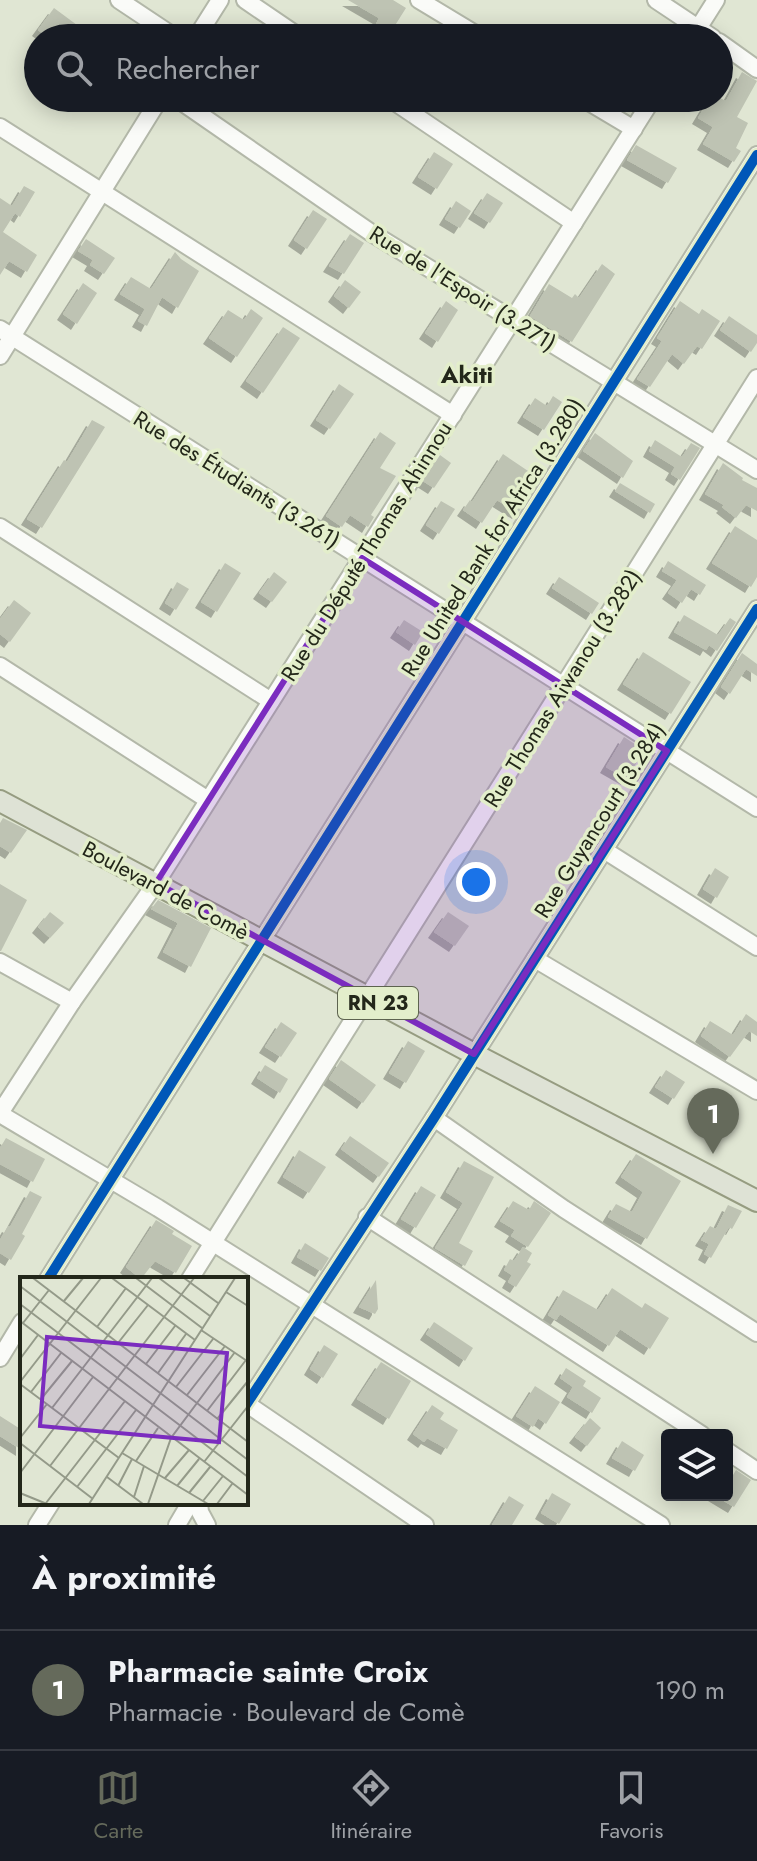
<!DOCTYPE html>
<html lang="fr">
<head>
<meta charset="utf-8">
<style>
	:root { --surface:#171b24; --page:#242831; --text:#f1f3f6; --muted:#9ea1a6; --line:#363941; --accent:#656a5b }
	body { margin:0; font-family:Jost,sans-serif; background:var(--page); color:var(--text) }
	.controls { position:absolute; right:24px; bottom:24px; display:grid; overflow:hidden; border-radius:8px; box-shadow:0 4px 20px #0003 }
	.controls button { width:72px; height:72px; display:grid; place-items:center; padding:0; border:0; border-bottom:2px solid var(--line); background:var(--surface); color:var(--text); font:40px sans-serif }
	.you { position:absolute; left:476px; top:882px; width:28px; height:28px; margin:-20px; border:6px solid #fff; border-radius:50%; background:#1a73e8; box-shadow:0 0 0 12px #1a73e833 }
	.badge { display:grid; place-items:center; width:52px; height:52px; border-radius:50%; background:var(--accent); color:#fff; font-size:26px; font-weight:700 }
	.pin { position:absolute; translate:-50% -66px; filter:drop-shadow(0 2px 4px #0008) }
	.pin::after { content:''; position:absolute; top:42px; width:28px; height:24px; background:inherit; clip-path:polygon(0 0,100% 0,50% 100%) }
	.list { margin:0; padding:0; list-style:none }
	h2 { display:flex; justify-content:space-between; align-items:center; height:104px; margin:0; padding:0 32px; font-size:34px }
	h2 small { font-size:26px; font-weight:400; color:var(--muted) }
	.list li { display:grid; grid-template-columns:52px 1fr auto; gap:24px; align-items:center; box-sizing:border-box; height:120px; padding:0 32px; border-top:2px solid var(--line) }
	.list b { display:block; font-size:30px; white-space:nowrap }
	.list p { margin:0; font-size:26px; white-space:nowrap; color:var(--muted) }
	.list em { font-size:26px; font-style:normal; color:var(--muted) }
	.icon { flex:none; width:44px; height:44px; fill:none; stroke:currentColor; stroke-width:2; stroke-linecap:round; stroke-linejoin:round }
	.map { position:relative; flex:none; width:757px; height:1525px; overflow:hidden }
	.search { position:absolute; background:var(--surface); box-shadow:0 4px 20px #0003; left:24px; right:24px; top:24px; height:88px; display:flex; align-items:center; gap:20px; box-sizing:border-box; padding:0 28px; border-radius:44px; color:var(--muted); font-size:30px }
	.sheet { height:224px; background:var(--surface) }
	nav { display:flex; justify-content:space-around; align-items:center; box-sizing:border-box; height:112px; border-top:2px solid var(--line); background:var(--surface); font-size:22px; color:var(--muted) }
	nav a { display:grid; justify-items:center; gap:4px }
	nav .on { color:var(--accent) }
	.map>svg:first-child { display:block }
</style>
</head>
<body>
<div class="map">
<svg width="757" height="1525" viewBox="0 0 757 1525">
	<defs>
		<filter id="shadow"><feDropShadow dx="-6" dy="6" stdDeviation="0" flood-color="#0004"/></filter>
	</defs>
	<rect width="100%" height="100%" fill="#e0e6d3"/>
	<g fill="#bec3b3" filter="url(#shadow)">
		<path d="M 348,0 L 393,0 L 406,8 L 389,35 L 375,26 L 379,18 Z"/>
		<path d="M 54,8 L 77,25 L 67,38 L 49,38 L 38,30 Z"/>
		<path d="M 742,72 L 757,81 L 737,117 L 748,123 L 736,148 L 741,151 L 734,162 L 703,144 L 713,127 L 698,118 L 710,98 L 720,98 L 726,101 Z"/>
		<path d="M 636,145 L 677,168 L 668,183 L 627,160 Z"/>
		<path d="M 434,152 L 453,164 L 437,189 L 418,177 Z"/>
		<path d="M 24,186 L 35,192 L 20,217 L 15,213 L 3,232 L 37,255 L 27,272 L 9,261 L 0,275 L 0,198 L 12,206 Z"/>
		<path d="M 487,193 L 503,203 L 490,223 L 474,213 Z"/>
		<path d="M 456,201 L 471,211 L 460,228 L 445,219 Z"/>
		<path d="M 313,210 L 327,219 L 307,249 L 294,240 Z"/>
		<path d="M 350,234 L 364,243 L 344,274 L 329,266 Z"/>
		<path d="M 86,239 L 115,258 L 104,274 L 90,265 L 93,260 L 78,251 Z"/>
		<path d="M 175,252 L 181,259 L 199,271 L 178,308 L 162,297 L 147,326 L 138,321 L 145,309 L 120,294 L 131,277 L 151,289 Z"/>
		<path d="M 602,264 L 615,274 L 572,342 L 530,316 L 549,284 L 572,298 L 575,294 L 579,298 Z"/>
		<path d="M 345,280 L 361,292 L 349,308 L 334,296 Z"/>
		<path d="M 83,283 L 97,293 L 77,324 L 63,314 Z"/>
		<path d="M 446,301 L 458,310 L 438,342 L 425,333 Z"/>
		<path d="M 680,301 L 699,314 L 702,309 L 720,321 L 702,349 L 697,346 L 684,364 L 672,354 L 650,387 L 637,379 L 662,341 L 657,338 Z"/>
		<path d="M 251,309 L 263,318 L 237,357 L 209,338 L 228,310 L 244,320 Z"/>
		<path d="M 729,316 L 757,335 L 757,343 L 751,352 L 720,330 Z"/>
		<path d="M 283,327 L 300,338 L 263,393 L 246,381 Z"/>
		<path d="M 339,384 L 354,394 L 330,429 L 316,420 Z"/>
		<path d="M 553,396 L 562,402 L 544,430 L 523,417 L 535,398 L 547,406 Z"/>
		<path d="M 92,420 L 105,427 L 42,528 L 27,519 L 64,460 L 67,462 Z"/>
		<path d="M 380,432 L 396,443 L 380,468 L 396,476 L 371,515 L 374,517 L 368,527 L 350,515 L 342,527 L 326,516 Z"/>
		<path d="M 595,433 L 633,461 L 623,478 L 583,451 Z"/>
		<path d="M 655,440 L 682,457 L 691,443 L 700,448 L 680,480 L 671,474 L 675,467 L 649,451 Z"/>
		<path d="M 503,454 L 540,479 L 518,513 L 497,500 L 482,523 L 463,510 L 470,500 L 472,502 Z"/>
		<path d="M 440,455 L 451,463 L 434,488 L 423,481 Z"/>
		<path d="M 723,463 L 743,478 L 742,480 L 757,488 L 757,511 L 746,505 L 736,518 L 722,507 L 724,505 L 705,494 Z"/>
		<path d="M 620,483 L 655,504 L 650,513 L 615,491 Z"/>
		<path d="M 441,501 L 455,509 L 439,534 L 426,525 Z"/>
		<path d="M 735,526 L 757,540 L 757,577 L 751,587 L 712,563 Z"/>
		<path d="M 668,561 L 706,585 L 700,595 L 691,589 L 682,603 L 668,593 L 677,580 L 662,571 Z"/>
		<path d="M 225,563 L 241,573 L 217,612 L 201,602 Z"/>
		<path d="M 274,572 L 287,582 L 272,602 L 259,593 Z"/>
		<path d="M 559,577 L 599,603 L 592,614 L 552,588 Z"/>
		<path d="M 177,582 L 189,589 L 176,610 L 165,603 Z"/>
		<path d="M 14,600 L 31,613 L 10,642 L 0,634 L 0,619 Z"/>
		<path d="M 684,615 L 718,635 L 730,618 L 736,622 L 717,651 L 709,645 L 706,650 L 674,632 Z"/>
		<path d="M 404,620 L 423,632 L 415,645 L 396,632 Z"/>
		<path d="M 643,652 L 691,682 L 671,714 L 623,684 Z"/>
		<path d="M 742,653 L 757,664 L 757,676 L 746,669 L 730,694 L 721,687 Z"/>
		<path d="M 624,737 L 644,750 L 627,779 L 606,767 Z"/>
		<path d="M 3,818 L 27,830 L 11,853 L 0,846 L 0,823 Z"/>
		<path d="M 715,868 L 729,877 L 717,898 L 703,889 Z"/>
		<path d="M 0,884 L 27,900 L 1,951 L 0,951 Z"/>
		<path d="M 158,900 L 211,928 L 191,967 L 163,952 L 178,923 L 151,909 Z"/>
		<path d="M 50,912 L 64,923 L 50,938 L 38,927 Z"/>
		<path d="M 448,912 L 469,926 L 455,946 L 434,932 Z"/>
		<path d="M 746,1014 L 757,1022 L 757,1036 L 749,1031 L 730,1057 L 701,1036 L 710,1021 L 733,1035 Z"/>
		<path d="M 281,1022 L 297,1033 L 281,1057 L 265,1047 Z"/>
		<path d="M 408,1041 L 425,1051 L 406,1083 L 389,1073 Z"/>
		<path d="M 341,1060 L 376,1085 L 363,1103 L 329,1079 Z"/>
		<path d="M 265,1065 L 288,1079 L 280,1093 L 257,1078 Z"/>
		<path d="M 666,1070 L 685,1082 L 674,1099 L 655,1087 Z"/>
		<path d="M 350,1136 L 389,1163 L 379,1177 L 341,1149 Z"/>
		<path d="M 6,1138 L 45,1159 L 33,1182 L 0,1164 L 0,1148 Z"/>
		<path d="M 299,1150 L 326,1167 L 309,1193 L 283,1177 Z"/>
		<path d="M 636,1154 L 681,1181 L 647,1239 L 608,1217 L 616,1204 L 632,1212 L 643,1192 L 621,1177 Z"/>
		<path d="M 464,1161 L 494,1177 L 459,1243 L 473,1251 L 465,1266 L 435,1248 L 463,1203 L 446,1192 Z"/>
		<path d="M 421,1186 L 436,1195 L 416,1228 L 401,1219 Z"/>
		<path d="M 30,1191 L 42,1197 L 22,1234 L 25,1236 L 11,1260 L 0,1253 L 0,1240 L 8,1226 L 10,1227 Z"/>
		<path d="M 513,1201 L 529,1210 L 534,1201 L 551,1213 L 528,1247 L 511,1236 L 515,1230 L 500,1221 Z"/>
		<path d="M 728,1205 L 742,1211 L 732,1229 L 729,1227 L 711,1258 L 704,1254 L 709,1244 L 701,1240 L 710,1226 L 716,1229 Z"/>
		<path d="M 156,1220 L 174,1231 L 172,1234 L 192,1246 L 176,1273 L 155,1261 L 141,1279 L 126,1267 Z"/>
		<path d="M 305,1243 L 329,1258 L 321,1271 L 297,1257 Z"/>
		<path d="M 523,1247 L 532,1253 L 527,1262 L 531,1264 L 516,1287 L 508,1282 L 512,1275 L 504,1270 L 510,1259 L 514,1261 Z"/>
		<path d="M 376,1280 L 378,1309 L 375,1314 L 359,1307 Z"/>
		<path d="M 612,1288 L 642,1308 L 645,1303 L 669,1318 L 650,1349 L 620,1329 L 609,1346 L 560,1314 L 556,1320 L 548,1315 L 563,1290 L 598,1310 Z"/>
		<path d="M 434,1322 L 473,1348 L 465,1361 L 426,1334 Z"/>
		<path d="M 324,1345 L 338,1354 L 323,1378 L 310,1369 Z"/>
		<path d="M 381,1362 L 411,1381 L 389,1419 L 357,1399 Z"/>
		<path d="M 566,1368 L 586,1381 L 583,1386 L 601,1398 L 592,1413 L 567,1397 L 573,1387 L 560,1378 Z"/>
		<path d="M 535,1386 L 560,1402 L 546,1424 L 538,1418 L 533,1427 L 516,1416 Z"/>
		<path d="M 432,1405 L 444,1413 L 440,1419 L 458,1430 L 447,1449 L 427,1438 L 424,1442 L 413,1434 Z"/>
		<path d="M 0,1416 L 22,1430 L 22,1450 L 0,1436 Z"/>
		<path d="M 590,1418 L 601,1428 L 587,1446 L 575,1437 Z"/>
		<path d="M 622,1441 L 644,1455 L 635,1471 L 612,1458 Z"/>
		<path d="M 736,1470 L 751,1480 L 734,1507 L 714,1495 L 727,1495 L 727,1485 Z"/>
		<path d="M 552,1493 L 571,1504 L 559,1524 L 541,1513 Z"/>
		<path d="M 509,1496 L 524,1505 L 512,1525 L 492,1525 Z"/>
	</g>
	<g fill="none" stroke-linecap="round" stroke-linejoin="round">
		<g stroke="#b3b8a9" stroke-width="20">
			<g id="minor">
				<path d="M 119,0 L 176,38"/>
				<path d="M 245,0 L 301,38"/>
				<path d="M 419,0 L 482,38"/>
				<path d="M 656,0 L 713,38"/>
				<path d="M 196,38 L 220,0"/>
				<path d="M 692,38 L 716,0"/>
				<path d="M 719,42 L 757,69"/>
				<path d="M 176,98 L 370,232 L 757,470"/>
				<path d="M 389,98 L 574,223"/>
				<path d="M 582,98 L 634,129"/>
				<path d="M 0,127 L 453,415"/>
				<path d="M 0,329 L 757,808"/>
				<path d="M 0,356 L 160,98"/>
				<path d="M 0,527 L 271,701"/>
				<path d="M 0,666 L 208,800"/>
				<path d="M 604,850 L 757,947"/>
				<path d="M 535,959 L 757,1091"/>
				<path d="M 0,962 L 72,1002"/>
				<path d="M 0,1113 L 72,1002 L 156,883 L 653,98"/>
				<path d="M 0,1114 L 158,1208 L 661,1525"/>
				<path d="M 434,1118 L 564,1209 L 757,1333"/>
				<path d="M 367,1217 L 702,1435"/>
				<path d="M 48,1279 L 757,155"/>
				<path d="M 190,1279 L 757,378"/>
				<path d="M 0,1358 L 22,1322"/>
				<path d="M 247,1404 L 425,1525"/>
				<path d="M 246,1405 L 434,1118 L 757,609"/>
				<path d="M 727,1451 L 757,1471"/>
				<path d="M 199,1503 L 200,1512 L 207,1525"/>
				<path d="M 37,1525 L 51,1503"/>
				<path d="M 177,1525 L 190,1503"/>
			</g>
		</g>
		<g stroke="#969c81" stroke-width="24">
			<path id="major" d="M 0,801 L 474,1054 L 757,1201"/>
		</g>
		<use href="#minor" stroke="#fafbf8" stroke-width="16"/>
		<use href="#major" stroke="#dee2d5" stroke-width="20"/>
		<g stroke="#e3eecb" stroke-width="15">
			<g id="cycleway">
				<path d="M 48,1279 L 757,155"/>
				<path d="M 246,1405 L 434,1118 L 757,609"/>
			</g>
		</g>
		<use href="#cycleway" stroke="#0057b8" stroke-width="10"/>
	</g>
	<path fill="#7b2cbf" fill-opacity="0.2" stroke="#7b2cbf" stroke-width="6" stroke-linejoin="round" d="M 362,558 L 667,751 L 474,1054 L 156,883 Z"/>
	<g text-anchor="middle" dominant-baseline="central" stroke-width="7" stroke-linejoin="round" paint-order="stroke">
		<rect fill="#e3eecb" stroke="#5d634f" stroke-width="2" x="338" y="987" width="80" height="32" rx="6"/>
		<g font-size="20" font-weight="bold" fill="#23271a">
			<text x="378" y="1003">RN 23</text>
		</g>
		<g font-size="22" fill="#23271a" stroke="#e3eecb">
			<text transform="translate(463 288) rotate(32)">Rue de l'Espoir (3.271)</text>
			<text transform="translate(237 479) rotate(32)">Rue des Étudiants (3.261)</text>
			<text transform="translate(492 537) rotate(-58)">Rue United Bank for Africa (3.280)</text>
			<text transform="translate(366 551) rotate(-58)">Rue du Député Thomas Ahinnou</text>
			<text transform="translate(562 688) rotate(-58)">Rue Thomas Aiwanou (3.282)</text>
			<text transform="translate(599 820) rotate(-58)">Rue Guyancourt (3.284)</text>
			<text transform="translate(166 890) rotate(28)">Boulevard de Comè</text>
		</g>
		<g font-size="24" font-weight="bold" fill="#23271a" stroke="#e3eecb">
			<text x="467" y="374">Akiti</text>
		</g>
	</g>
	<g transform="translate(20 1277)">
		<rect width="228" height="228" fill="#e0e6d3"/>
		<path fill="none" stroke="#949a89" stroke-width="2" d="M 13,1 L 228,165M 92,1 L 175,63M 116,1 L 182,51M 139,1 L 190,39M 164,1 L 198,26M 0,9 L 228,183M 206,15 L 228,29M 44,24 L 63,1M 0,27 L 228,200M 0,44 L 228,218M 3,46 L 29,13M 77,50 L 106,11M 181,53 L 227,84M 98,66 L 128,28M 0,82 L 18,58M 126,87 L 155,49M 138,96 L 166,57M 0,105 L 81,1M 0,107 L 99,181M 156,110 L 193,62M 11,115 L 41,76M 167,118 L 205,69M 21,122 L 52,84M 32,131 L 132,1M 187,134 L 226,83M 198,141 L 228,104M 0,161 L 27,127M 0,166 L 73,222M 102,176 L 188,227M 116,184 L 138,151M 184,185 L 228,129M 30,189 L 174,1M 0,196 L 73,100M 87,200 L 123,227M 145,201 L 169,173M 98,209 L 112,182M 157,209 L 179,182M 57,210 L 116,133M 0,216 L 27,227M 169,216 L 190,190M 114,220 L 124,189M 183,224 L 203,199M 26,226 L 105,124M 69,227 L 215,1M 128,227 L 151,161 L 215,75M 197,227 L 212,207"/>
		<path fill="#7b2cbf" fill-opacity="0.15" stroke="#7b2cbf" stroke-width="4" d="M 27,60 L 207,76 L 199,165 L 20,149 Z"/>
		<rect width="228" height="228" fill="none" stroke="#23271a" stroke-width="4"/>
	</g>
</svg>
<div class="controls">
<button><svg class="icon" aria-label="layers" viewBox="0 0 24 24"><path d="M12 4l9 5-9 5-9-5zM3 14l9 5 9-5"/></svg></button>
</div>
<div class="you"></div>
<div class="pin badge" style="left:713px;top:1154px">1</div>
<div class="search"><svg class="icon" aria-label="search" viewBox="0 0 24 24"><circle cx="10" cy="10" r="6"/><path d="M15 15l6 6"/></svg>Rechercher</div>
</div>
<section class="sheet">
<h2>À proximité<small></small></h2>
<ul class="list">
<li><span class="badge">1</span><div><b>Pharmacie sainte Croix</b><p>Pharmacie · Boulevard de Comè</p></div><em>190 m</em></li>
</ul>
</section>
<nav>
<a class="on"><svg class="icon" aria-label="map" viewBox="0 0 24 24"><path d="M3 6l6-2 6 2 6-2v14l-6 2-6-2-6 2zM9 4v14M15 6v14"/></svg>Carte</a>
<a><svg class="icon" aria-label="directions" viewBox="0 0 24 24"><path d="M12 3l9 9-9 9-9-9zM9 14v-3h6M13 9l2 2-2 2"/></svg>Itinéraire</a>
<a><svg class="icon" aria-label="saved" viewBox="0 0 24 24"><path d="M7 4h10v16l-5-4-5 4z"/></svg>Favoris</a>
</nav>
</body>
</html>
